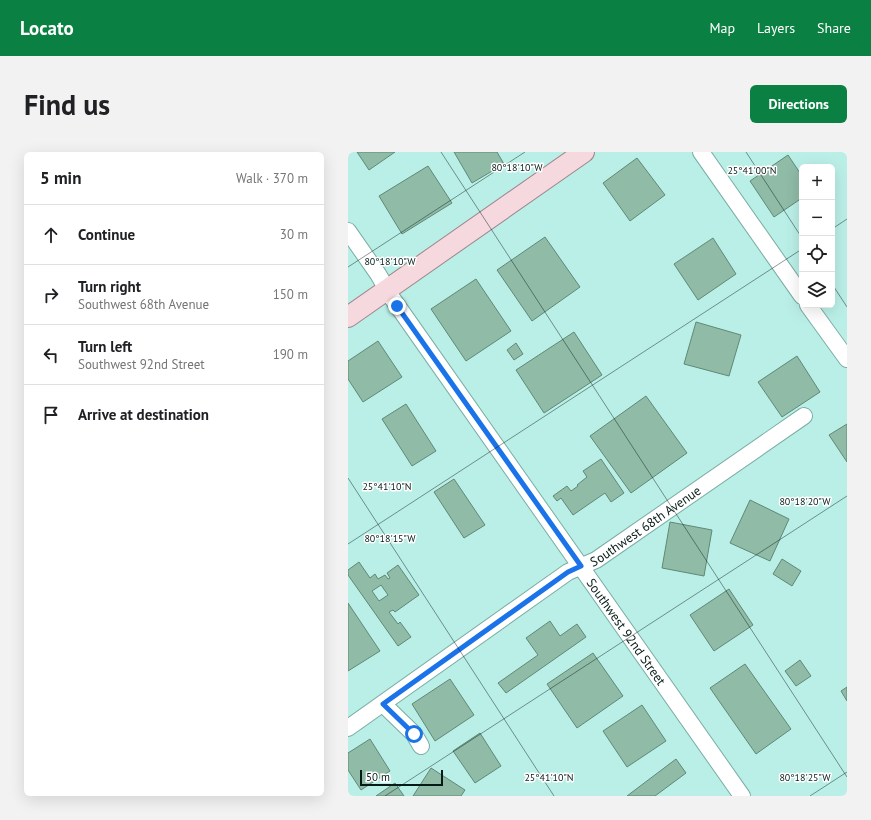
<!DOCTYPE html>
<html lang="en">
<head>
<meta charset="utf-8">
<style>
	:root { --surface:#fff; --page:#f2f2f2; --text:#202124; --muted:#757577; --line:#e0e0e0; --accent:#0b8043 }
	body { margin:0; font-family:"PT Sans",sans-serif; background:var(--page); color:var(--text) }
	.controls { position:absolute; right:12px; top:12px; display:grid; overflow:hidden; border-radius:6px; box-shadow:0 4px 16px #0002 }
	.controls button { width:36px; height:36px; display:grid; place-items:center; padding:0; border:0; border-bottom:1px solid var(--line); background:var(--surface); color:var(--text); font:20px sans-serif }
	.scale { position:absolute; left:12px; bottom:10px; width:83px; box-sizing:border-box; padding-left:4px; border:2px solid #061b18; border-top:0; font-size:11px; line-height:14px; white-space:nowrap; color:#061b18; -webkit-text-stroke:3px #fff; paint-order:stroke }
	.stop { position:absolute; width:12px; height:12px; margin:-9px; border:3px solid #1a73e8; border-radius:50%; background:#fff }
	.stop.end { background:#1a73e8; border-color:#fff; box-shadow:0 1px 4px #0008 }
	.list { margin:0; padding:0; list-style:none }
	h2 { display:flex; justify-content:space-between; align-items:center; height:52px; margin:0; padding:0 16px; font-size:17px }
	h2 small { font-size:13px; font-weight:400; color:var(--muted) }
	.list li { display:grid; grid-template-columns:26px 1fr auto; gap:12px; align-items:center; box-sizing:border-box; height:60px; padding:0 16px; border-top:1px solid var(--line) }
	.list b { display:block; font-size:15px; white-space:nowrap }
	.list p { margin:0; font-size:13px; white-space:nowrap; color:var(--muted) }
	.list em { font-size:13px; font-style:normal; color:var(--muted) }
	.icon { flex:none; width:22px; height:22px; fill:none; stroke:currentColor; stroke-width:2; stroke-linecap:round; stroke-linejoin:round }
	.map { position:relative; flex:none; width:499px; height:644px; overflow:hidden; border-radius:6px }
	header { display:flex; align-items:center; gap:24px; box-sizing:border-box; height:56px; padding:0 20px; background:var(--accent); color:#fff }
	header strong { font-size:19px }
	nav { display:flex; gap:22px; margin-inline-start:auto; font-size:14px }
	.intro { display:flex; align-items:center; justify-content:space-between; box-sizing:border-box; height:96px; padding:0 24px }
	h1 { margin:0; font-size:28px }
	.button { padding:10px 18px; border-radius:6px; background:var(--accent); color:#fff; font-size:14px; font-weight:700 }
	main { display:flex; gap:24px; padding:0 24px }
	aside { flex:1; background:var(--surface); border-radius:6px; box-shadow:0 4px 16px #0002 }
	.map>svg:first-child { display:block }
</style>
</head>
<body>
<header>
<strong>Locato</strong>
<nav><a>Map</a><a>Layers</a><a>Share</a></nav>
</header>
<div class="intro"><h1>Find us</h1><a class="button">Directions</a></div>
<main>
<aside>
<h2>5 min<small>Walk · 370 m</small></h2>
<ul class="list">
<li><svg class="icon" aria-label="ahead" viewBox="0 0 24 24"><path d="M12 20V5M6 11l6-6 6 6"/></svg><div><b>Continue</b></div><em>30 m</em></li>
<li><svg class="icon" aria-label="right" viewBox="0 0 24 24"><path d="M7 20v-9h11M14 6l5 5-5 5"/></svg><div><b>Turn right</b><p>Southwest 68th Avenue</p></div><em>150 m</em></li>
<li><svg class="icon" aria-label="left" viewBox="0 0 24 24"><path d="M17 20v-9H6M10 6l-5 5 5 5"/></svg><div><b>Turn left</b><p>Southwest 92nd Street</p></div><em>190 m</em></li>
<li><svg class="icon" aria-label="arrive" viewBox="0 0 24 24"><path d="M6 21V4h12l-3 4 3 4H6"/></svg><div><b>Arrive at destination</b></div></li>
</ul>
</aside>
<div class="map">
<svg width="499" height="644" viewBox="0 0 499 644">
	<rect width="100%" height="100%" fill="#baefe7"/>
	<g fill="#8fbba7" stroke="#5f8976" fill-rule="evenodd">
		<path d="M 9,0 L 47,0 L 21,18 Z"/>
		<path d="M 106,0 L 149,0 L 156,12 L 124,31 Z"/>
		<path d="M 440,3 L 454,24 L 454,46 L 426,65 L 402,29 Z"/>
		<path d="M 289,6 L 317,43 L 282,69 L 255,31 Z"/>
		<path d="M 80,14 L 104,51 L 54,82 L 31,44 Z"/>
		<path d="M 197,85 L 232,135 L 184,169 L 149,118 Z"/>
		<path d="M 365,86 L 388,122 L 350,148 L 326,112 Z"/>
		<path d="M 128,127 L 163,179 L 118,209 L 83,157 Z"/>
		<path d="M 348,170 L 393,183 L 381,224 L 336,212 Z"/>
		<path d="M 226,180 L 254,223 L 196,261 L 168,218 Z"/>
		<path d="M 30,189 L 54,225 L 15,250 L 0,227 L 0,209 Z"/>
		<path d="M 168,191 L 175,202 L 166,208 L 159,198 Z"/>
		<path d="M 449,204 L 472,240 L 434,265 L 410,230 Z"/>
		<path d="M 298,244 L 339,301 L 283,341 L 242,284 Z"/>
		<path d="M 58,252 L 88,299 L 64,314 L 34,267 Z"/>
		<path d="M 499,272 L 499,310 L 481,283 Z"/>
		<path d="M 253,307 L 276,341 L 263,350 L 257,341 L 225,363 L 213,346 L 209,349 L 205,344 L 219,334 L 223,339 L 230,334 L 229,333 L 239,325 L 235,319 Z"/>
		<path d="M 106,327 L 137,373 L 116,386 L 86,340 Z"/>
		<path d="M 402,348 L 441,367 L 422,409 L 382,391 Z"/>
		<path d="M 322,370 L 364,378 L 356,424 L 314,416 Z"/>
		<path d="M 434,407 L 453,419 L 444,434 L 425,422 Z"/>
		<path d="M 11,410 L 22,426 L 27,422 L 30,427 L 37,423 L 40,427 L 42,426 L 39,421 L 50,413 L 71,443 L 47,460 L 45,458 L 41,460 L 50,472 L 52,470 L 63,485 L 50,494 L 0,423 L 0,418 ZM 33,433 L 40,443 L 31,449 L 24,439 Z"/>
		<path d="M 381,437 L 405,473 L 366,499 L 342,463 Z"/>
		<path d="M 0,451 L 32,499 L 0,519 Z"/>
		<path d="M 202,469 L 212,484 L 229,472 L 238,485 L 158,541 L 150,531 L 190,503 L 178,486 Z"/>
		<path d="M 245,501 L 275,544 L 229,576 L 199,532 Z"/>
		<path d="M 452,508 L 463,524 L 448,534 L 437,519 Z"/>
		<path d="M 397,512 L 443,577 L 408,602 L 362,536 Z"/>
		<path d="M 102,527 L 126,563 L 87,589 L 64,552 Z"/>
		<path d="M 499,535 L 499,549 L 493,539 Z"/>
		<path d="M 294,553 L 318,589 L 279,615 L 255,579 Z"/>
		<path d="M 132,581 L 153,614 L 127,631 L 105,599 Z"/>
		<path d="M 22,587 L 42,619 L 13,638 L 0,618 L 0,601 Z"/>
		<path d="M 328,607 L 338,621 L 307,644 L 279,644 Z"/>
		<path d="M 83,616 L 117,638 L 113,644 L 65,644 Z"/>
		<path d="M 47,631 L 56,644 L 28,644 Z"/>
	</g>
	<g fill="none" stroke-linecap="round" stroke-linejoin="round">
		<g stroke="#7aada6" stroke-width="18">
			<g id="minor">
				<path d="M 353,0 L 454,144"/>
				<path id="s1" d="M 0,79 L 30,122 L 44,146 L 394,644"/>
				<path d="M 460,153 L 499,207"/>
				<path d="M 35,552 L 66,582 L 73,594"/>
				<path id="s2" d="M 0,576 L 220,420 L 248,408 L 456,264"/>
			</g>
		</g>
		<g stroke="#9e868b" stroke-width="22">
			<path id="major" d="M 0,165 L 236,0"/>
		</g>
		<use href="#minor" stroke="#fff" stroke-width="16"/>
		<use href="#major" stroke="#f6d9df" stroke-width="20"/>
	</g>
	<g fill="none" stroke-linecap="round" stroke-linejoin="round">
		<path stroke="#1a73e8" stroke-width="5" d="M 49,154 L 233,414 L 220,420 L 35,552 L 66,582"/>
	</g>
	<path fill="none" stroke="#061b18" stroke-width="1" stroke-opacity="0.45" d="M 93,0 L 499,625M 398,0 L 454,86M 484,77 L 499,67M 0,115 L 177,0M 484,132 L 499,155M 0,326 L 206,644M 0,392 L 454,97M 37,644 L 499,344M 462,644 L 499,620"/>
	<g text-anchor="middle" dominant-baseline="central" stroke-width="3" stroke-linejoin="round" paint-order="stroke">
		<g font-size="13" fill="#061b18" stroke="#fff">
			<text stroke="none"><textPath href="#s2" startOffset="360">Southwest 68th Avenue</textPath></text>
			<text stroke="none"><textPath href="#s1" startOffset="488">Southwest 92nd Street</textPath></text>
		</g>
	</g>
	<g font-size="10" text-anchor="middle" fill="#061b18" stroke="#fff" stroke-width="3" stroke-linejoin="round" paint-order="stroke">
		<text x="169" y="19">80°18'10"W</text>
		<text x="404" y="22">25°41'00"N</text>
		<text x="42" y="113">80°18'10"W</text>
		<text x="39" y="338">25°41'10"N</text>
		<text x="457" y="353">80°18'20"W</text>
		<text x="42" y="390">80°18'15"W</text>
		<text x="201" y="629">25°41'10"N</text>
		<text x="457" y="629">80°18'25"W</text>
	</g>
</svg>
<div class="controls">
<button>+</button>
<button>−</button>
<button><svg class="icon" aria-label="locate" viewBox="0 0 24 24"><circle cx="12" cy="12" r="6"/><path d="M12 2v4M12 18v4M2 12h4M18 12h4"/></svg></button>
<button><svg class="icon" aria-label="layers" viewBox="0 0 24 24"><path d="M12 4l9 5-9 5-9-5zM3 14l9 5 9-5"/></svg></button>
</div>
<div class="scale">50 m</div>
<div class="stop" style="left:66px;top:582px"></div>
<div class="stop end" style="left:49px;top:154px"></div>
</div>
</main>
</body>
</html>
